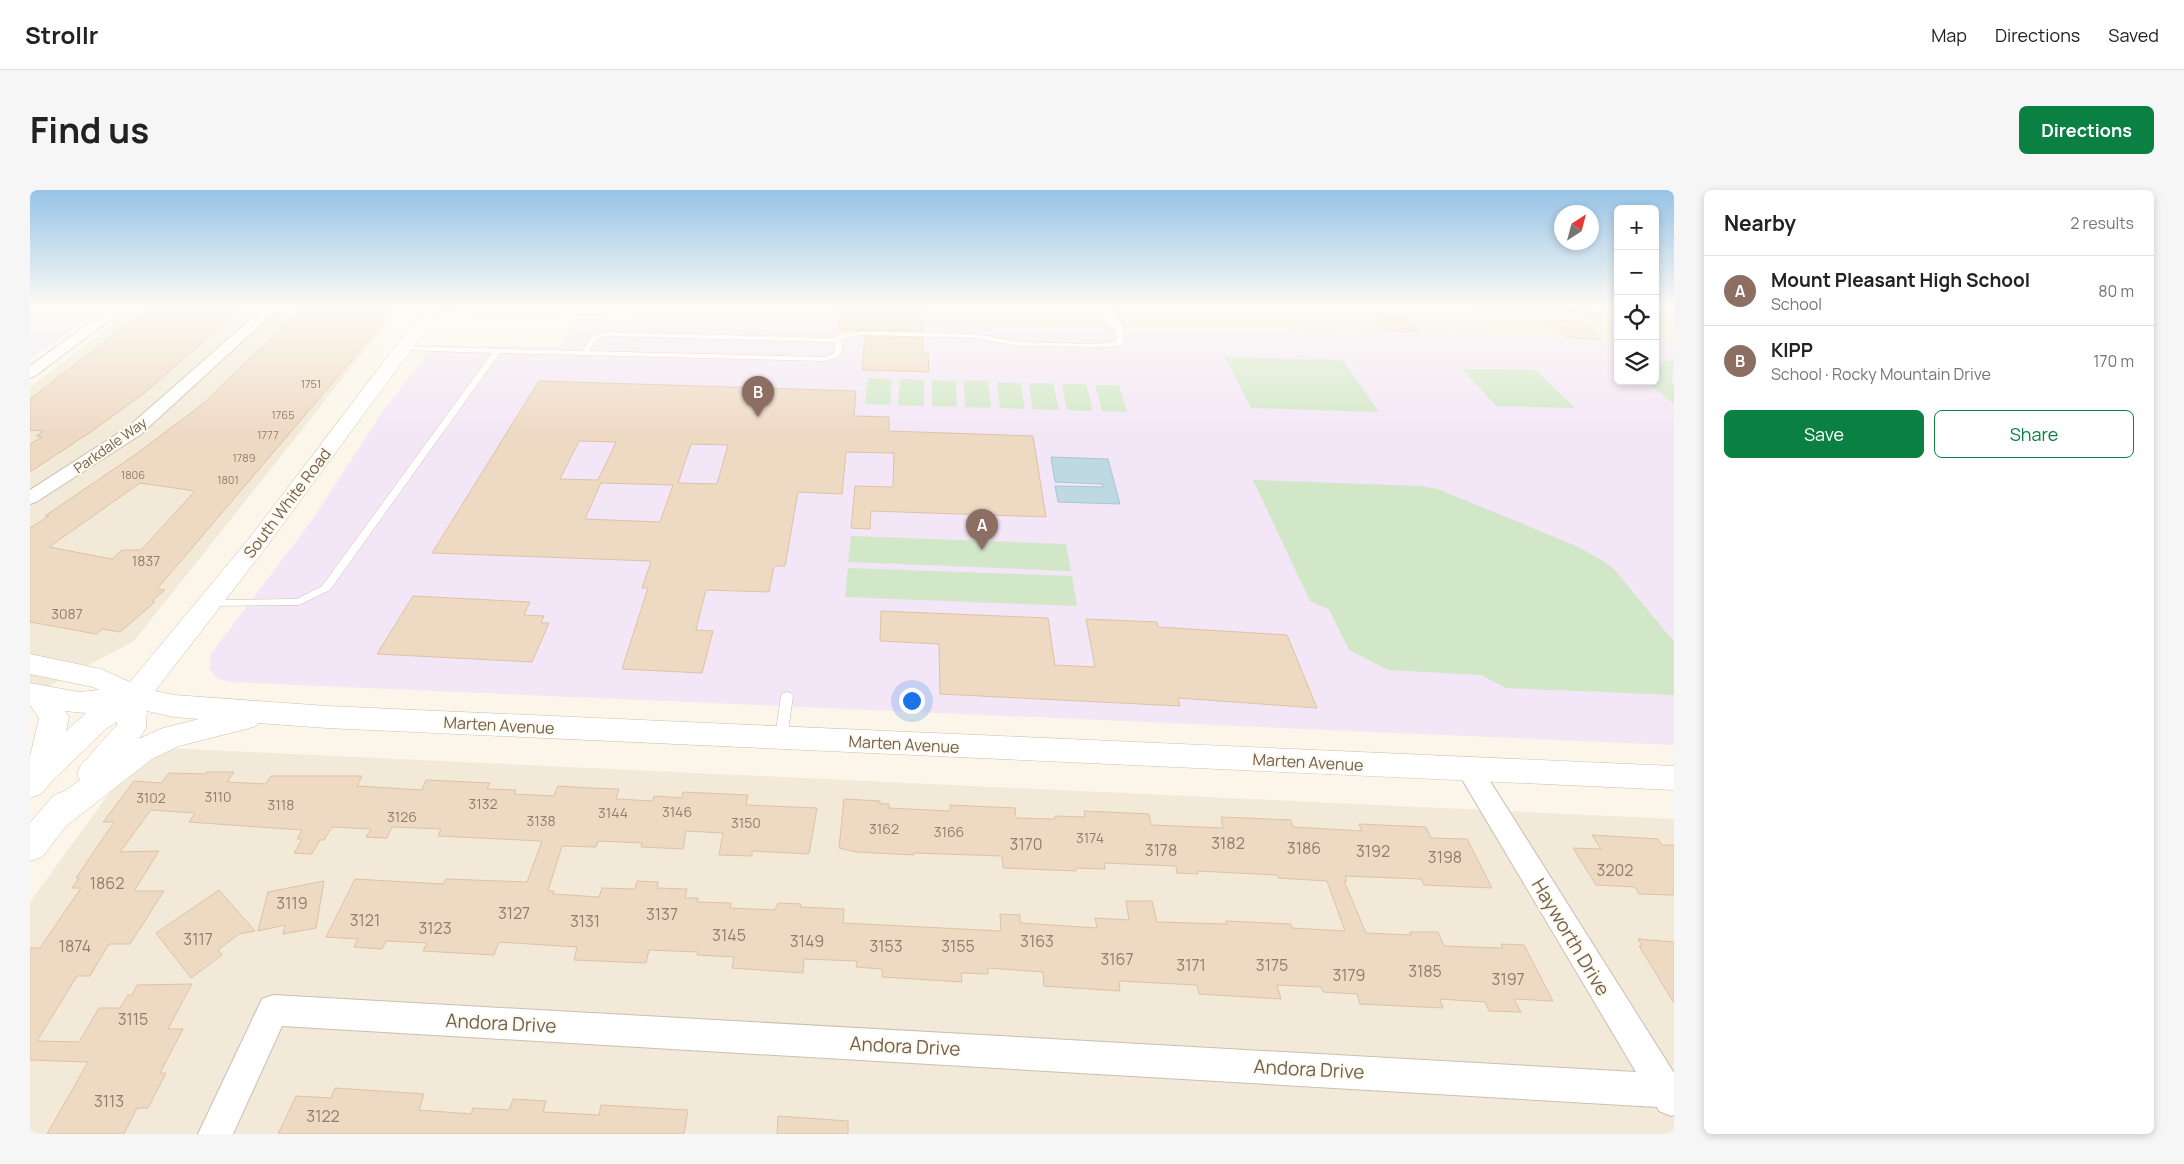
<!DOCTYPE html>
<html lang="en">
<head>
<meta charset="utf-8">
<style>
	:root { --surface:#fff; --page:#f6f6f6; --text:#222; --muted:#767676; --line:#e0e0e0; --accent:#0b8043 }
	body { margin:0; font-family:Manrope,sans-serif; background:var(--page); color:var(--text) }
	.controls { position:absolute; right:15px; top:15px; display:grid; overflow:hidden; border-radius:8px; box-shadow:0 2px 8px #0003 }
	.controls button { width:45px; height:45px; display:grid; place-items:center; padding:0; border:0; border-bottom:1px solid var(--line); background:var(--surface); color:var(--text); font:25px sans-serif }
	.compass { position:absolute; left:1524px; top:15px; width:45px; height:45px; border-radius:50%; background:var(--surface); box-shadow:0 2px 8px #0003; rotate:36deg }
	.you { position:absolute; left:881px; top:510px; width:18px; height:18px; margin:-12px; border:4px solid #fff; border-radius:50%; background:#1a73e8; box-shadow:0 0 0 8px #1a73e833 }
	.badge { display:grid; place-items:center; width:32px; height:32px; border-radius:50%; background:var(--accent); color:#fff; font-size:16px; font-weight:700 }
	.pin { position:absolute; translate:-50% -41px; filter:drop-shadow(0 1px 2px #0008) }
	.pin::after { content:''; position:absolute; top:26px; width:18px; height:15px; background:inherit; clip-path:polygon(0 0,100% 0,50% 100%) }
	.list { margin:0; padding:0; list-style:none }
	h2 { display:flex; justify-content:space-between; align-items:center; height:65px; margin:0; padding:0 20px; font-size:21px }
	h2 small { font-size:16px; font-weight:400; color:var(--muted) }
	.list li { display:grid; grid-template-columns:32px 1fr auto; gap:15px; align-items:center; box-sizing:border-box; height:70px; padding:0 20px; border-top:1px solid var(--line) }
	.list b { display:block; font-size:19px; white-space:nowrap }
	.list p { margin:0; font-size:16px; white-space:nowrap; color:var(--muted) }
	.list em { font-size:16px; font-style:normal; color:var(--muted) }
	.actions { display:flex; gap:10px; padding:15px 20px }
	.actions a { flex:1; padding:11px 0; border:1px solid var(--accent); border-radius:8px; text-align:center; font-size:18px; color:var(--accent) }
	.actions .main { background:var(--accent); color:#fff }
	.icon { flex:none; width:28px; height:28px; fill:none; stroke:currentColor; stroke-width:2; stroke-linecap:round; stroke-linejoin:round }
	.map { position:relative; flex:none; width:1644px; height:944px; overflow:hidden; border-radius:8px }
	header { display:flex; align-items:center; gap:30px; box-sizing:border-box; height:70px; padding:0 25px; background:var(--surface); border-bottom:1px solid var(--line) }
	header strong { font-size:24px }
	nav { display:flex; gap:28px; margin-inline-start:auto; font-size:18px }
	.intro { display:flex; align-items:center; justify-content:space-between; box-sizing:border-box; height:120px; padding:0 30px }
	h1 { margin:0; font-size:35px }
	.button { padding:12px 22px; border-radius:8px; background:var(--accent); color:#fff; font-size:18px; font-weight:700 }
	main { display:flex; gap:30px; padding:0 30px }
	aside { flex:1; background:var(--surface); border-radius:8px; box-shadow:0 2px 8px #0003 }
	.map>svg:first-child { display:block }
</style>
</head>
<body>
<header>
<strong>Strollr</strong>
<nav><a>Map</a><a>Directions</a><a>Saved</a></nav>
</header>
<div class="intro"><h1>Find us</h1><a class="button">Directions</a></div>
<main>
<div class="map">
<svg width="1644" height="944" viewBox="0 0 1644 944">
	<rect width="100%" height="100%" fill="#fbf6e9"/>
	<g fill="#f2e9d8">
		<path d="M 109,115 L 371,115 L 104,451 L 0,506 L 0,197 Z"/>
		<path d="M 581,115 L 1588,115 L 1588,149 L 605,125 Z"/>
		<path d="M 1625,115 L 1644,115 L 1644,151 L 1625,150 Z"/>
		<path d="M 113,557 L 1644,629 L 1644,944 L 0,944 L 0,712 Z"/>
	</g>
	<g fill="#f3e6f7">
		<path d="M 0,115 L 74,115 L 0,169 Z"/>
		<path d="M 605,125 L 1588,149 L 1588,191 L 1625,191 L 1625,150 L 1644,151 L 1644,555 L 199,492 L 187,488 L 180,480 L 181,464 L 283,329 L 349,227 L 403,155 L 531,157 L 547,129 L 602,130 Z"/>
	</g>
	<g fill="#d1e7c8">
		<path d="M 1195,167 L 1313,170 L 1349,222 L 1221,218 Z"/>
		<path d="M 1644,168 L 1642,191 L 1644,196 L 1644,214 L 1615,191 L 1625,191 L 1625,175 Z"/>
		<path d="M 1432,179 L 1506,180 L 1545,218 L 1466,216 Z"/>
		<path d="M 838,188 L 862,189 L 860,215 L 835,214 Z"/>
		<path d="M 870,189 L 894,190 L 894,216 L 868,215 Z"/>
		<path d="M 902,190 L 926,191 L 927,217 L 902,216 Z"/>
		<path d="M 934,191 L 958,191 L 961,218 L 935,217 Z"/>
		<path d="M 967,192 L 991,193 L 995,219 L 970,218 Z"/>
		<path d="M 999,193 L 1023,193 L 1029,220 L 1003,219 Z"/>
		<path d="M 1032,194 L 1056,194 L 1063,221 L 1037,220 Z"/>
		<path d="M 1065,195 L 1089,195 L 1097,222 L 1072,221 Z"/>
		<path d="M 1223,290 L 1390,296 L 1408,299 L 1546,356 L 1572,370 L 1585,380 L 1644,452 L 1644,505 L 1476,498 L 1451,485 L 1358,480 L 1319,460 L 1299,419 L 1280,411 Z"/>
		<path d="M 821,346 L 1036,354 L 1041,381 L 818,372 Z"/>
		<path d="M 818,378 L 1042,386 L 1047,416 L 815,407 Z"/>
	</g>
	<path fill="#bfd9e3" stroke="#a6c7d4" d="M 1021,267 L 1078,269 L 1090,314 L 1028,312 L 1025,296 L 1073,297 L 1072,294 L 1025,292 Z"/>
	<g fill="#eed9c3" stroke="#dfc2a5" fill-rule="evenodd">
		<path d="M 126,115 L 211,115 L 208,117 L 213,117 L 113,204 L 62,241 L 0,282 L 0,254 L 12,247 L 6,246 L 14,241 L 0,240 L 0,209 L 116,120 L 120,120 Z"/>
		<path d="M 285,115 L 365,115 L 339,150 L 127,399 L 135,400 L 122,411 L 125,412 L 90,442 L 72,439 L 66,444 L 0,432 L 0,338 L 19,326 L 15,326 L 109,262 L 174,213 L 272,118 L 282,118 ZM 110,293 L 165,301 L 111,360 L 92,360 L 82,369 L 19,357 Z"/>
		<path d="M 810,115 L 893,115 L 893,141 L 808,140 Z"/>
		<path d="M 1342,124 L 1373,125 L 1387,142 L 1356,141 Z"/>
		<path d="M 1515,130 L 1550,131 L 1571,149 L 1537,148 Z"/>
		<path d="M 835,147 L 893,148 L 893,163 L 898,163 L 899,182 L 832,180 Z"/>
		<path d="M 509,191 L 826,201 L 824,226 L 859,227 L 859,241 L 1003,246 L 1016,327 L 841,321 L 840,339 L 821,338 L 825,296 L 863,297 L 864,263 L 816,262 L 812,304 L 768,302 L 755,376 L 744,376 L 739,402 L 676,400 L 666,440 L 683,441 L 672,483 L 592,479 L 618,398 L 612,398 L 621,371 L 402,363 ZM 549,251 L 586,252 L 568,290 L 530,289 ZM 661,254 L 698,255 L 687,294 L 648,293 ZM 571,293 L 643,295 L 630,332 L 555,329 Z"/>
		<path d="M 383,406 L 500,412 L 494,425 L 514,426 L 511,433 L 519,433 L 502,472 L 347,464 Z"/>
		<path d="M 851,421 L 1018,428 L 1025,475 L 1065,477 L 1056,429 L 1127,432 L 1128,437 L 1257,445 L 1287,518 L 1148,508 L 1150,516 L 910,504 L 909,454 L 850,451 Z"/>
		<path d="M 177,582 L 204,582 L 197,592 L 236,594 L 241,586 L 332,586 L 327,596 L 392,600 L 396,590 L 460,593 L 457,599 L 486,600 L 484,604 L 524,606 L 528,596 L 561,598 L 589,599 L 586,609 L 623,611 L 624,606 L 652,608 L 653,602 L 718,605 L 716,615 L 787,618 L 779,664 L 722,661 L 722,666 L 689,665 L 693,643 L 656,641 L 653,659 L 611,657 L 612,653 L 568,651 L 566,657 L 532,656 L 518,701 L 524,701 L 523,704 L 569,707 L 572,698 L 605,699 L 607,691 L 628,692 L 627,698 L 657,699 L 655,708 L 668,708 L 667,712 L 701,713 L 700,718 L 745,720 L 748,713 L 771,714 L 770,717 L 814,719 L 813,733 L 971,741 L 970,724 L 990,725 L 990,733 L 1067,738 L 1065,728 L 1099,730 L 1096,711 L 1122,711 L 1127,732 L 1197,734 L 1196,731 L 1261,734 L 1262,738 L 1315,741 L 1297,691 L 1248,688 L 1247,685 L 1167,681 L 1168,684 L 1147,683 L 1146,676 L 1074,673 L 1075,679 L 1046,678 L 1046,681 L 973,678 L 972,666 L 884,663 L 884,665 L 826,662 L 809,658 L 814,609 L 850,611 L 850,614 L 859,614 L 859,618 L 920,621 L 920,615 L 985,618 L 986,628 L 1025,629 L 1025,626 L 1055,627 L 1054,621 L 1119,624 L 1121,635 L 1193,638 L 1191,627 L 1261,630 L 1263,637 L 1332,641 L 1329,634 L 1396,637 L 1401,648 L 1437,649 L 1462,698 L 1394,695 L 1391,689 L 1315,686 L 1317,691 L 1314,691 L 1336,743 L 1381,745 L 1380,742 L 1408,742 L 1414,756 L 1473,758 L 1471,754 L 1494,755 L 1523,811 L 1484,809 L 1491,822 L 1459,821 L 1455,812 L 1410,809 L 1413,818 L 1330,814 L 1327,804 L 1293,802 L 1291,797 L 1247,795 L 1251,809 L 1169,804 L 1167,795 L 1089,791 L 1090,801 L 1014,796 L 1013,782 L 958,778 L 958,784 L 931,783 L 932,792 L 852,787 L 852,779 L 826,777 L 827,771 L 774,769 L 773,783 L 702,778 L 704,767 L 667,765 L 668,762 L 619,760 L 616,773 L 544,770 L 547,757 L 515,755 L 469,752 L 464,765 L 393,761 L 397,753 L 356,751 L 352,759 L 324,757 L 328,749 L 296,747 L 325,689 L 413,694 L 416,689 L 497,692 L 512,651 L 408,646 L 411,639 L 362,637 L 357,648 L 336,647 L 341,639 L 302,637 L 294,650 L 290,650 L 282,664 L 264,663 L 272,649 L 267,649 L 272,640 L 159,632 L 165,623 L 121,620 L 90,662 L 129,661 L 104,701 L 134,701 L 100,754 L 79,754 L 60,786 L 47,786 L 7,851 L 49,852 L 69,818 L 90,818 L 98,805 L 102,805 L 107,795 L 162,794 L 138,839 L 153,839 L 130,883 L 136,883 L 118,918 L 107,918 L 94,944 L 17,944 L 58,872 L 0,870 L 0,758 L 10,758 L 51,698 L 42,698 L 49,688 L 46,688 L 84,632 L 73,632 L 104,591 L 131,593 L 139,583 L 175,584 Z"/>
		<path d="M 1562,645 L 1628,649 L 1632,655 L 1644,655 L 1644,705 L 1609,704 L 1605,697 L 1566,695 L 1543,658 L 1571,659 Z"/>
		<path d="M 294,691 L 286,738 L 253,744 L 255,735 L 228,741 L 238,702 Z"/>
		<path d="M 189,700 L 225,741 L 209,744 L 188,760 L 192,765 L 161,788 L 126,743 Z"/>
		<path d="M 1608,749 L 1644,752 L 1644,813 L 1609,756 L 1612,756 Z"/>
		<path d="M 305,898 L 394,904 L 389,920 L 441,924 L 443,918 L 479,920 L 483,909 L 516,911 L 513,922 L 569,925 L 571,915 L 658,920 L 654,944 L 248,944 L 266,906 L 301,908 Z"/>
		<path d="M 748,926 L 818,931 L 818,944 L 747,944 Z"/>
	</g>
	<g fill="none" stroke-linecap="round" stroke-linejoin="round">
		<g stroke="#ccbfb0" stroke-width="1">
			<g id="lane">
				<path d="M 1087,134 L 1091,136 L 1095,146 L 1092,154 L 1082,157 L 988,156 L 947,148 L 834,145 L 818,147 L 810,150 L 813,153 C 813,167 806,169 794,171 L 470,163 L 300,400 L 269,415 L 180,416 L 175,413 L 180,410 L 267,409 L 292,396 L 462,163 L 374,160 L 370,158 L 371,156 L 552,161 L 562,146 L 576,142 L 803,148 L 817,143 L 834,141 L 947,144 L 988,152 L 1067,154 L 1086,151 L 1087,146 L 1083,136 ZM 576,146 L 802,152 L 805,154 C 805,163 803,165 794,167 L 559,161 L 567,149 Z"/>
				<path d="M 757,502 L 761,503 L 763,506 L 757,548 L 755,551 L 747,551 L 745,548 L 751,506 L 753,503 Z"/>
			</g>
		</g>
		<g stroke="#ccbfb0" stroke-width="2">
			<g id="street">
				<path d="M 84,115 L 100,115 L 5,186 L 0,188 L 0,176 Z"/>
				<path d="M 237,115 L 252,115 L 110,245 L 6,312 L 0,314 L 0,300 L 98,237 Z"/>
				<path d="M 399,115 L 571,116 L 593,115 L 591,118 L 572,124 L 405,121 L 400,120 Z"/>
				<path d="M 1065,115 L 1079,115 L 1094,136 L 1092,139 L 1082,139 Z"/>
				<path d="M 1436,115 L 1588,115 L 1588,122 L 1443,119 Z"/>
				<path d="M 1625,115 L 1644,115 L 1644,123 L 1625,122 Z"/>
				<path d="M 1439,569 L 1448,572 L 1644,883 L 1644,925 L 1641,926 L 1629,921 L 1627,917 L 252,836 L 203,944 L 168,944 L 232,809 L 243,805 L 1606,882 L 1430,586 L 1426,579 L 1430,572 Z"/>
			</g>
		</g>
		<g stroke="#cec0ae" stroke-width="1">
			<path id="secondary" d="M 397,115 L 414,115 L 234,360 L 125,501 L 144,505 L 297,516 L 1644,576 L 1644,600 L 297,538 L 228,533 L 226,536 L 216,539 L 149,556 L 122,569 L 36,636 L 12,667 L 0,671 L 0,633 L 24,605 L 35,601 L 50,590 L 47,584 L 51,575 L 87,535 L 87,532 L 77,538 L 23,590 L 11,604 L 0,608 L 0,567 L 9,528 L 0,515 L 0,493 L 49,502 L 69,500 L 63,497 L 0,484 L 0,464 L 71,479 L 100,492 L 218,350 ZM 35,521 L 56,523 L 36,541 L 39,527 ZM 117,521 L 144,527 L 169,529 L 130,539 L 109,549 L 116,538 Z"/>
		</g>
		<use href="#lane" fill="#fff" fill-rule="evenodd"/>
		<use href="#street" fill="#fff" fill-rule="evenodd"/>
		<use href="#secondary" fill="#fff" fill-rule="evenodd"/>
	</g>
	<linearGradient id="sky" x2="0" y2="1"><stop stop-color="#97c3e6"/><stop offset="0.47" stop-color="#fdfbf5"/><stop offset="1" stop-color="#fdfbf5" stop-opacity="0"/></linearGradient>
	<rect width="1644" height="247" fill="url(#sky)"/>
	<g text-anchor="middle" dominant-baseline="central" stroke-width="4" stroke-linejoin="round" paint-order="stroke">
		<g font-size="11" fill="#927e6c">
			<text x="281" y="193">1751</text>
			<text x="253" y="224">1765</text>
			<text x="238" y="244">1777</text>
			<text x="214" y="267">1789</text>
			<text x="103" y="284">1806</text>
			<text x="198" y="289">1801</text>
		</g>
		<g font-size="14" fill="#73604f" stroke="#fefaef">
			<text transform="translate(80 255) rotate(-35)">Parkdale Way</text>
		</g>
		<g font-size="14" fill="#927e6c">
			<text x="116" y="370">1837</text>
			<text x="37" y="423">3087</text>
			<text x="188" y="606">3110</text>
			<text x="121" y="607">3102</text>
			<text x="453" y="613">3132</text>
			<text x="251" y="614">3118</text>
			<text x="647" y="621">3146</text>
			<text x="583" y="622">3144</text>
			<text x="372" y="626">3126</text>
			<text x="511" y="630">3138</text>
			<text x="716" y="632">3150</text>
			<text x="854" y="638">3162</text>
			<text x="919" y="641">3166</text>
			<text x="1060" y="647">3174</text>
		</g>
		<g font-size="16" fill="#73604f" stroke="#fefaef">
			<text transform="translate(257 313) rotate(-53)">South White Road</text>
			<text transform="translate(469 535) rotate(3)">Marten Avenue</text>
			<text transform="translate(874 554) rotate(3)">Marten Avenue</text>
			<text transform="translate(1278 572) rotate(3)">Marten Avenue</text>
		</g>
		<g font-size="16" fill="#927e6c">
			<text x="1198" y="653">3182</text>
			<text x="996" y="654">3170</text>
			<text x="1274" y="658">3186</text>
			<text x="1131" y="660">3178</text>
			<text x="1343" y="661">3192</text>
			<text x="1415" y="667">3198</text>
			<text x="1585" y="680">3202</text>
			<text x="77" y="693">1862</text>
			<text x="262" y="713">3119</text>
			<text x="484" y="723">3127</text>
			<text x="632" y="724">3137</text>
			<text x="335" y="730">3121</text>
			<text x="555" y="731">3131</text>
			<text x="405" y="738">3123</text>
			<text x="699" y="745">3145</text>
			<text x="168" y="749">3117</text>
			<text x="777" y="751">3149</text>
			<text x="1007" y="751">3163</text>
			<text x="45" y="756">1874</text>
			<text x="856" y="756">3153</text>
			<text x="928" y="756">3155</text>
			<text x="1087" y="769">3167</text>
			<text x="1161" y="775">3171</text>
			<text x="1242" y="775">3175</text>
			<text x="1395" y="781">3185</text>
			<text x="1319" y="785">3179</text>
			<text x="1478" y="789">3197</text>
			<text x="103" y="829">3115</text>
			<text x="79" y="911">3113</text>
			<text x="293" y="926">3122</text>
		</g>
		<g font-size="19" fill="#73604f" stroke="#fefaef">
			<text transform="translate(1541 747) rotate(59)">Hayworth Drive</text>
			<text transform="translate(471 833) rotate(3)">Andora Drive</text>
			<text transform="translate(875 856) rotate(3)">Andora Drive</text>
			<text transform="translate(1279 879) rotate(3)">Andora Drive</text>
		</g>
	</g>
</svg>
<div class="controls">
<button>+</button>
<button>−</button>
<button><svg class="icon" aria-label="locate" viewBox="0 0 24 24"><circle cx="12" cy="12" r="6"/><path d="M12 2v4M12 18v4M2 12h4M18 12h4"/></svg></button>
<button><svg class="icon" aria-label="layers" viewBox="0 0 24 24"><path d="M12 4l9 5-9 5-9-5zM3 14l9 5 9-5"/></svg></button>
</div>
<svg class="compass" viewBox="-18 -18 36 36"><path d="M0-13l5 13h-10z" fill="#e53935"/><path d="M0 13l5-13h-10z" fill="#767676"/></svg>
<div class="you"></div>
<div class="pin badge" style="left:952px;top:360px;background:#8d6e63">A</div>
<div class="pin badge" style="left:728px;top:227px;background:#8d6e63">B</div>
</div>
<aside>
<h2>Nearby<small>2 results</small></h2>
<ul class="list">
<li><span class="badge" style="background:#8d6e63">A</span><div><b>Mount Pleasant High School</b><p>School</p></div><em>80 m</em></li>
<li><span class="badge" style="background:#8d6e63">B</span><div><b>KIPP</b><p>School · Rocky Mountain Drive</p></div><em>170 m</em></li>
</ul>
<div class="actions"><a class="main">Save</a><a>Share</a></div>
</aside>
</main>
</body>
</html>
